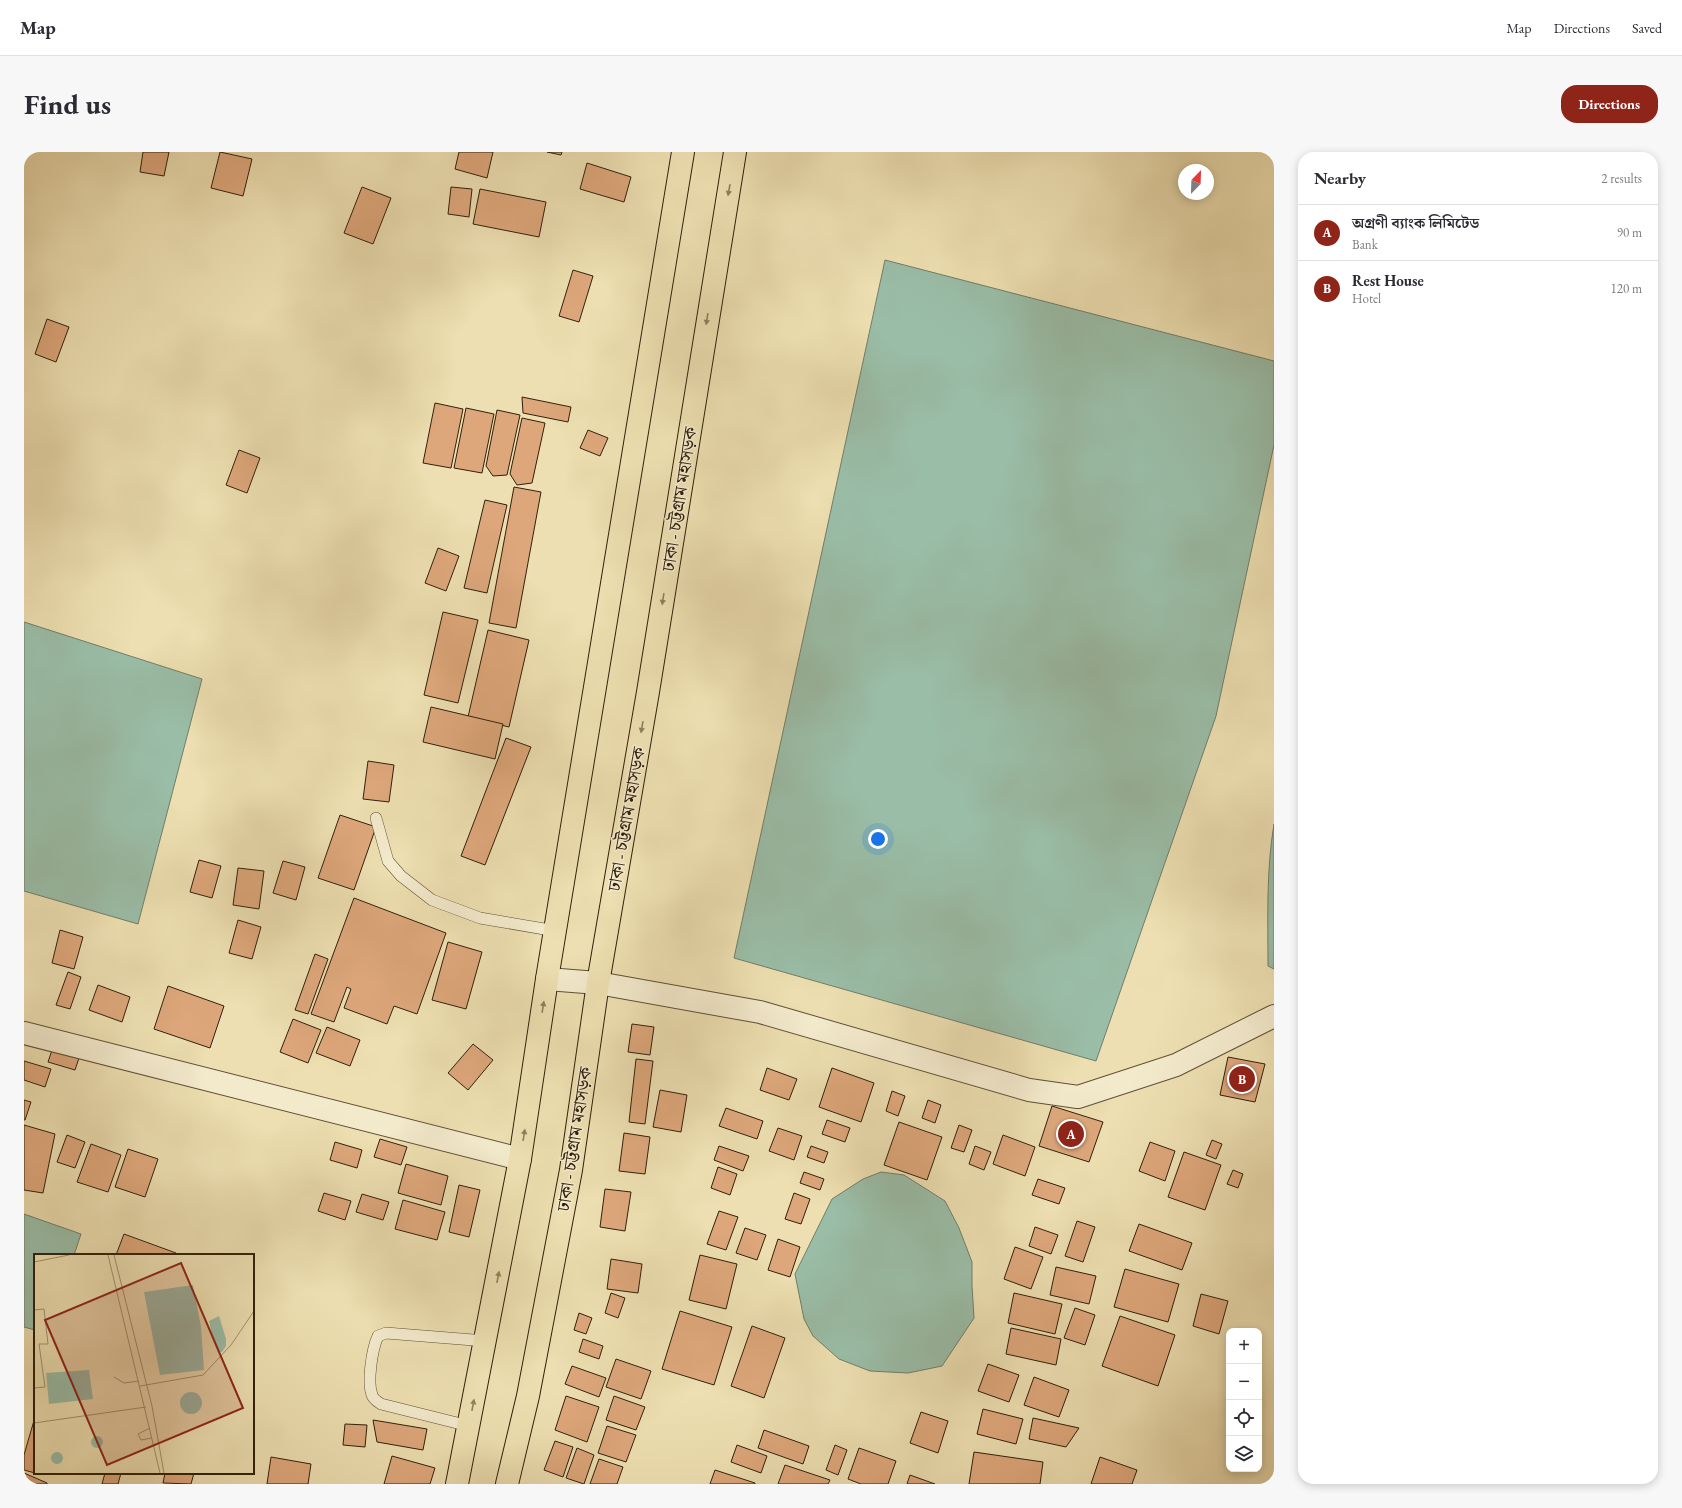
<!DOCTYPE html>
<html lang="en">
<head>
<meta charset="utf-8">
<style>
	:root { --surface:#fff; --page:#f7f7f7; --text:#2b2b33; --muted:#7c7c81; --line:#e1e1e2; --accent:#8f2418 }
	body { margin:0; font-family:"EB Garamond","Noto Serif Bengali",serif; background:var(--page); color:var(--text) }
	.controls { position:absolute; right:12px; bottom:12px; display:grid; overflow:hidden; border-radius:8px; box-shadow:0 2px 10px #0003 }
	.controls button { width:36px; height:36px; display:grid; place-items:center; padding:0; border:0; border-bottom:1px solid var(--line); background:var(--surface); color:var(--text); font:20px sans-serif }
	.compass { position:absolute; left:1154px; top:12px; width:36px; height:36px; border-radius:50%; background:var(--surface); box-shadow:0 2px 10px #0003; rotate:23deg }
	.you { position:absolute; left:854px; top:687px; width:14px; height:14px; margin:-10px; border:3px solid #fff; border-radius:50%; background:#1a73e8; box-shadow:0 0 0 6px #1a73e833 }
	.badge { display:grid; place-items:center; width:26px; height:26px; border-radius:50%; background:var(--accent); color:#fff; font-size:13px; font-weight:700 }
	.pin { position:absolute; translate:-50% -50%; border:2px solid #fff; box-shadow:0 1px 4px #0006 }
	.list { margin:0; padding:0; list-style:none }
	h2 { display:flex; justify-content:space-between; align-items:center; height:52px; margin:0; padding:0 16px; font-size:17px }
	h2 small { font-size:13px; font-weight:400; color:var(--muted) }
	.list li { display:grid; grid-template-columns:26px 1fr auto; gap:12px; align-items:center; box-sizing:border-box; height:56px; padding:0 16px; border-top:1px solid var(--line) }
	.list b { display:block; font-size:15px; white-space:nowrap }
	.list p { margin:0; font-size:13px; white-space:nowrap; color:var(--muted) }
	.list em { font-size:13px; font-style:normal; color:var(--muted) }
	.icon { flex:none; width:22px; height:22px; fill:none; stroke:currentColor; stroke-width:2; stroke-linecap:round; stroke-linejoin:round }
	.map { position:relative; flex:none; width:1250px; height:1332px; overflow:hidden; border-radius:16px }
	header { display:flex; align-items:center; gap:24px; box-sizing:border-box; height:56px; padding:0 20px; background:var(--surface); border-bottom:1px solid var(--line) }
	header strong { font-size:19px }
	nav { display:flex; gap:22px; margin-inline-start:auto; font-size:14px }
	.intro { display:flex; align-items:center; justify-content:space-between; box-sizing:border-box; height:96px; padding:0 24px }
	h1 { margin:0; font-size:28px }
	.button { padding:10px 18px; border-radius:16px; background:var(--accent); color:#fff; font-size:14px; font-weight:700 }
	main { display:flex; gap:24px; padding:0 24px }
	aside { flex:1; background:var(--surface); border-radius:16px; box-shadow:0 2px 10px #0003 }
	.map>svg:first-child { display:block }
</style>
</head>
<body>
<header>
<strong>Map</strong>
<nav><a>Map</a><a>Directions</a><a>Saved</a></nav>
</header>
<div class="intro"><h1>Find us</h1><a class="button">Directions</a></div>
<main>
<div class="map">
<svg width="1250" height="1332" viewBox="0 0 1250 1332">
	<rect width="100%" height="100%" fill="#eddfb1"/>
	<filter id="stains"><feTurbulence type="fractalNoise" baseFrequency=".005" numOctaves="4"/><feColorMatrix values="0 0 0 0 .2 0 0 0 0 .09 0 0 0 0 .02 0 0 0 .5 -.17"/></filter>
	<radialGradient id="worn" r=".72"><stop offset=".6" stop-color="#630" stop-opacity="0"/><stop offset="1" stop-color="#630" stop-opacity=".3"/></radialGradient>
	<g fill="#9abda7" stroke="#707e69">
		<path d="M 861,108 L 1250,209 L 1250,293 L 1192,564 L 1072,909 L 710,806 Z"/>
		<path d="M 0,470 L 178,527 L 114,772 L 0,739 Z"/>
		<path d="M 1250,672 L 1250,817 L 1244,814 C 1244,767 1242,719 1250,672 Z"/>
		<path d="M 857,1020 L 880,1023 L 921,1049 L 935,1076 L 948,1110 L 948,1134 L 950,1166 L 918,1214 L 884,1221 L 846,1219 L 815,1207 L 789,1184 L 780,1167 L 771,1122 L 808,1047 L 839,1027 Z"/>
		<path d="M 0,1062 L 57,1082 L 50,1103 L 11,1103 L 11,1178 L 0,1175 Z"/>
	</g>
	<g fill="#dda77b" stroke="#31200c">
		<path d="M 119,0 L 145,0 L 140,24 L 116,20 Z"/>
		<path d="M 196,0 L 228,7 L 219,44 L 187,36 Z"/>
		<path d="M 435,0 L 469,0 L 463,26 L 431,17 Z"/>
		<path d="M 523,0 L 538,0 L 537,3 Z"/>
		<path d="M 563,11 L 607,25 L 600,50 L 556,37 Z"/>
		<path d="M 338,35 L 367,46 L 349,92 L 320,81 Z"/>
		<path d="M 427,35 L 448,37 L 445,65 L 424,62 Z"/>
		<path d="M 456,37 L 522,50 L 515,85 L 449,72 Z"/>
		<path d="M 549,118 L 569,124 L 555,170 L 535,164 Z"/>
		<path d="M 23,167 L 45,175 L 32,210 L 11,202 Z"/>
		<path d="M 498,245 L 547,255 L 544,270 L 499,261 Z"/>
		<path d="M 411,251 L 439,257 L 427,316 L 399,311 Z"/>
		<path d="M 442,256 L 470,262 L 458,321 L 430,316 Z"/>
		<path d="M 473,258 L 496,263 L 483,323 L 469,324 L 462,314 Z"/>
		<path d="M 498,266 L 521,271 L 508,331 L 493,333 L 486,322 Z"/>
		<path d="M 564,278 L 584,286 L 576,304 L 556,296 Z"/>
		<path d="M 215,298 L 236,306 L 223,341 L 202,333 Z"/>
		<path d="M 490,335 L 517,340 L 492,476 L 465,471 Z"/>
		<path d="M 461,348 L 483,353 L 463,441 L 440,436 Z"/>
		<path d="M 414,396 L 435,404 L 422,439 L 401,431 Z"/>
		<path d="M 419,460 L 454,468 L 434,551 L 400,543 Z"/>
		<path d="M 464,478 L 505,488 L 485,575 L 444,565 Z"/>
		<path d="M 407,555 L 479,572 L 471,607 L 399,590 Z"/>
		<path d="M 482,586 L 507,595 L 461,713 L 437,704 Z"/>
		<path d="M 344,609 L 370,613 L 365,650 L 339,647 Z"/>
		<path d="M 316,663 L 352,675 L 330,738 L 294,726 Z"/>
		<path d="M 175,708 L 197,714 L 188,746 L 166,740 Z"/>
		<path d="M 259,709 L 281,715 L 272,748 L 249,741 Z"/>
		<path d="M 214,716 L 240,719 L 235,757 L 209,753 Z"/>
		<path d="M 330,746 L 422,781 L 393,862 L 370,854 L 363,872 L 320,856 L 327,837 L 323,835 L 310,870 L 287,862 Z"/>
		<path d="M 214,768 L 237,775 L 228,807 L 205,801 Z"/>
		<path d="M 36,778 L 59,785 L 50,817 L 28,811 Z"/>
		<path d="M 424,790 L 458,800 L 442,857 L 408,848 Z"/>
		<path d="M 291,802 L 304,807 L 284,862 L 271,858 Z"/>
		<path d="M 44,820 L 57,825 L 46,857 L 32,853 Z"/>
		<path d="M 74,833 L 106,845 L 98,870 L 65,858 Z"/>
		<path d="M 144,834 L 200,854 L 186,896 L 130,877 Z"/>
		<path d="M 269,867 L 297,878 L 284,911 L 256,900 Z"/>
		<path d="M 608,872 L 630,875 L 626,903 L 604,900 Z"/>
		<path d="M 303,875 L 336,888 L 326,914 L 292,901 Z"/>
		<path d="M 30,892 L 57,900 L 51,918 L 24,910 Z"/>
		<path d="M 449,892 L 469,908 L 444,938 L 424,921 Z"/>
		<path d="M 1204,905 L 1241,912 L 1231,950 L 1196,943 Z"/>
		<path d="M 612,907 L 629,909 L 621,972 L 605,970 Z"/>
		<path d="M 0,909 L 27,917 L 21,935 L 0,928 Z"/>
		<path d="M 743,916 L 773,927 L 765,948 L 736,938 Z"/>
		<path d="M 808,916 L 850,931 L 837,970 L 795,955 Z"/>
		<path d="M 636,938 L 663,943 L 657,980 L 629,975 Z"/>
		<path d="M 868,939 L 881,944 L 874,964 L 862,959 Z"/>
		<path d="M 0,948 L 7,950 L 1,968 L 0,968 Z"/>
		<path d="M 904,948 L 917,953 L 911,971 L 898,966 Z"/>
		<path d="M 1028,954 L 1079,970 L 1065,1010 L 1015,994 Z"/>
		<path d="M 702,956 L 739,969 L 733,987 L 695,974 Z"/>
		<path d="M 803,968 L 826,976 L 821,990 L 798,982 Z"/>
		<path d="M 875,970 L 918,985 L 903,1028 L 860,1013 Z"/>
		<path d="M 0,973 L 31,982 L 19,1041 L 0,1038 Z"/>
		<path d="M 935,973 L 948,978 L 940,1000 L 927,996 Z"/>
		<path d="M 754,976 L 778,984 L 770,1008 L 745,999 Z"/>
		<path d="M 600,981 L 626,985 L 621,1022 L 595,1019 Z"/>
		<path d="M 43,983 L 61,990 L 51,1016 L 33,1010 Z"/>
		<path d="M 979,983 L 1011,995 L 1001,1024 L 969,1012 Z"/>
		<path d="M 356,987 L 383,995 L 377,1013 L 350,1005 Z"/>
		<path d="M 1188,988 L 1198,992 L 1192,1007 L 1182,1003 Z"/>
		<path d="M 311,990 L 338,998 L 333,1016 L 306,1008 Z"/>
		<path d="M 1126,990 L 1151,999 L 1141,1029 L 1115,1019 Z"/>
		<path d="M 67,992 L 97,1003 L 84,1040 L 53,1030 Z"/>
		<path d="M 695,994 L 725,1004 L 719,1019 L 690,1008 Z"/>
		<path d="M 787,994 L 804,1000 L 800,1011 L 783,1005 Z"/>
		<path d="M 951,994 L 967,1000 L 960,1018 L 945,1012 Z"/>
		<path d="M 104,997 L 134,1007 L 121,1045 L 91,1035 Z"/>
		<path d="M 1160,1000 L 1197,1013 L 1181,1058 L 1144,1045 Z"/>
		<path d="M 382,1012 L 424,1024 L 417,1053 L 374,1041 Z"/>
		<path d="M 694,1015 L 713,1022 L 706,1043 L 687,1036 Z"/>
		<path d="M 1209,1018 L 1219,1022 L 1214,1036 L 1203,1032 Z"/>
		<path d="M 780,1020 L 800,1027 L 796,1038 L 776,1031 Z"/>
		<path d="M 1014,1027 L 1041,1036 L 1035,1052 L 1008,1043 Z"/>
		<path d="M 435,1033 L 456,1038 L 445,1085 L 425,1080 Z"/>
		<path d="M 581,1037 L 607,1040 L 601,1079 L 576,1075 Z"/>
		<path d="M 300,1041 L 327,1049 L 321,1068 L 294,1059 Z"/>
		<path d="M 770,1041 L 786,1047 L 777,1072 L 761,1067 Z"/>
		<path d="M 338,1042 L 365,1050 L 359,1068 L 332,1060 Z"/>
		<path d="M 379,1048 L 421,1060 L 413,1088 L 371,1077 Z"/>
		<path d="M 695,1059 L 714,1065 L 702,1098 L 683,1092 Z"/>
		<path d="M 1053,1069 L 1071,1075 L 1059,1110 L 1041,1104 Z"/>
		<path d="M 1115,1072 L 1168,1091 L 1158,1118 L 1105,1099 Z"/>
		<path d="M 1011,1075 L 1034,1083 L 1027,1102 L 1005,1094 Z"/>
		<path d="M 721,1076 L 742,1083 L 733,1108 L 712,1101 Z"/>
		<path d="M 100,1082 L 152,1101 L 152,1103 L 92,1103 Z"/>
		<path d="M 754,1087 L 776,1095 L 766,1125 L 744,1118 Z"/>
		<path d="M 991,1095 L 1019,1105 L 1007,1137 L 980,1127 Z"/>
		<path d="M 676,1103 L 713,1112 L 702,1157 L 665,1148 Z"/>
		<path d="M 587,1107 L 618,1112 L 614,1141 L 583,1137 Z"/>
		<path d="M 1032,1115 L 1072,1124 L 1065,1152 L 1026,1143 Z"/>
		<path d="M 1101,1117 L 1155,1132 L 1144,1170 L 1090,1155 Z"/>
		<path d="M 587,1141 L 601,1146 L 594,1166 L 581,1161 Z"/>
		<path d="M 990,1141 L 1038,1152 L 1031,1182 L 984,1171 Z"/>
		<path d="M 1177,1142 L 1204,1149 L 1195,1182 L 1169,1174 Z"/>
		<path d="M 1051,1156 L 1071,1163 L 1061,1193 L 1040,1186 Z"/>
		<path d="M 656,1159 L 708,1175 L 690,1233 L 638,1217 Z"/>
		<path d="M 555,1161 L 568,1166 L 562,1182 L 550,1178 Z"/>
		<path d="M 1096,1164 L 1151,1183 L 1134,1234 L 1078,1214 Z"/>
		<path d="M 728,1174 L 761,1186 L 740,1246 L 707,1234 Z"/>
		<path d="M 987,1176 L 1037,1187 L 1032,1213 L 982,1202 Z"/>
		<path d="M 559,1187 L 579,1194 L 575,1207 L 555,1200 Z"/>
		<path d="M 592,1207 L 627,1219 L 617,1247 L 582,1235 Z"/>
		<path d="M 964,1212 L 995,1223 L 985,1250 L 954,1239 Z"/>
		<path d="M 548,1214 L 582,1226 L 575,1245 L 541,1232 Z"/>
		<path d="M 1010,1225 L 1045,1238 L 1035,1265 L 1000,1253 Z"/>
		<path d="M 542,1244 L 575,1255 L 563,1290 L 531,1278 Z"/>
		<path d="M 590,1244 L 621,1255 L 612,1278 L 582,1268 Z"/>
		<path d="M 959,1257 L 999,1267 L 992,1292 L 953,1282 Z"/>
		<path d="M 897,1260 L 924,1269 L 914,1301 L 886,1291 Z"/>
		<path d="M 11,1265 L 11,1321 L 0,1318 L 0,1303 Z"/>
		<path d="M 1009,1266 L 1055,1276 L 1042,1295 L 1005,1287 Z"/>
		<path d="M 349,1268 L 403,1277 L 399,1298 L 353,1290 Z"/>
		<path d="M 321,1272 L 343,1273 L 341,1295 L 319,1293 Z"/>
		<path d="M 583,1274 L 612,1283 L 602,1310 L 574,1301 Z"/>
		<path d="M 740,1278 L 785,1294 L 779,1312 L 734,1296 Z"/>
		<path d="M 531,1289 L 549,1295 L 539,1325 L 520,1318 Z"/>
		<path d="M 713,1293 L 743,1304 L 737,1321 L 707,1310 Z"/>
		<path d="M 811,1293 L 823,1298 L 814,1323 L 802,1318 Z"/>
		<path d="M 553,1296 L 570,1303 L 560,1332 L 542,1326 Z"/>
		<path d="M 835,1296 L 872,1309 L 864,1332 L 837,1332 L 824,1327 Z"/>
		<path d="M 950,1300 L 1019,1310 L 1016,1332 L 945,1332 Z"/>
		<path d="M 368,1304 L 411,1316 L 406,1332 L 360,1332 Z"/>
		<path d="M 247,1305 L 287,1312 L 284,1332 L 243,1332 Z"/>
		<path d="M 1076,1305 L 1113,1318 L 1108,1332 L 1067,1332 Z"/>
		<path d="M 575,1307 L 599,1315 L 593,1332 L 566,1332 Z"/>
		<path d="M 761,1313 L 806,1328 L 804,1332 L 754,1332 Z"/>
		<path d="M 691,1318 L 731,1331 L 731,1332 L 686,1332 Z"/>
		<path d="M 0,1321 L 23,1331 L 23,1332 L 0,1332 Z"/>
		<path d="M 81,1321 L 97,1321 L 94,1332 L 78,1332 Z"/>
		<path d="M 141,1321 L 170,1321 L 167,1332 L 139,1331 Z"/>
		<path d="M 886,1323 L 911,1332 L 883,1332 Z"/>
	</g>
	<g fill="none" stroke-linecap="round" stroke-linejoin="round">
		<g stroke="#605035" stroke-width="12">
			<g id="service">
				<path d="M 352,666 L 364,709 L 377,724 L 408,748 L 456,766 L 532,779"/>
				<path d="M 445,1274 L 357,1252 C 354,1250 349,1247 348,1243 C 343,1230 348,1197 354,1184 L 362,1181 L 462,1189"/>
			</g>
		</g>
		<g stroke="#605035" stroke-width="24">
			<g id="minor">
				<path d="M 523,827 L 574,831 L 736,860 L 1005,938 L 1054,945 L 1152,913 L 1250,864"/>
				<path d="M 0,881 L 496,1007"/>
			</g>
		</g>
		<g stroke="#31200c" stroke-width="24">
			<g id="trunk">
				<path d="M 433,1332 L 496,1007 L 523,827 L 659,0"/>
				<path d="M 483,1332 L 504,1244 L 547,1018 L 574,831 L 624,540 L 711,0"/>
			</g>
		</g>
		<use href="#service" stroke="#f3eacc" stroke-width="11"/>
		<use href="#minor" stroke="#f3eacc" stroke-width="22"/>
		<use href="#trunk" stroke="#eddfb1" stroke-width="22"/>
	</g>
	<defs><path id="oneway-solid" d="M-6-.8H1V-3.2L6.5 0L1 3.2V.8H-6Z"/></defs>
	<g fill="#8f805e">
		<use href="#oneway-solid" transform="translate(705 38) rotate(100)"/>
		<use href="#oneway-solid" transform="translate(683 167) rotate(99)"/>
		<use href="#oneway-solid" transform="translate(639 447) rotate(99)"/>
		<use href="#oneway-solid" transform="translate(618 575) rotate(100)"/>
		<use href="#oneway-solid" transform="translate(519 855) rotate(-81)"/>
		<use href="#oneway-solid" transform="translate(500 983) rotate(-81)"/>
		<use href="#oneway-solid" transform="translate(474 1125) rotate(-79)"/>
		<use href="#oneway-solid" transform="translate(449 1253) rotate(-79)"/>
	</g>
	<g text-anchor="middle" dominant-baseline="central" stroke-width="3" stroke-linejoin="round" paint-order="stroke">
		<g font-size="18" fill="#31200c" stroke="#f3eacc">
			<text transform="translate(655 347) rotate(-81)">ঢাকা - চট্টগ্রাম মহাসড়ক</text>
			<text transform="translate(602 667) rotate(-80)">ঢাকা - চট্টগ্রাম মহাসড়ক</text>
			<text transform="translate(550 987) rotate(-81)">ঢাকা - চট্টগ্রাম মহাসড়ক</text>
		</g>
	</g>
	<g transform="translate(10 1102)">
		<rect width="220" height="220" fill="#eddfb1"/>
		<path d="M 159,31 L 167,73 L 170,116 L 126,121 L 110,38 ZM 185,62 L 192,85 L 192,92 L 188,98 L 184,98 L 179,85 L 175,67 ZM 55,116 L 59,145 L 15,150 L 12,119 ZM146 149a11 11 0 1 1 22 0a11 11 0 1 1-22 0ZM57 188a6 6 0 1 1 12 0a6 6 0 1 1-12 0ZM17 204a6 6 0 1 1 12 0a6 6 0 1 1-12 0Z" fill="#9abda7"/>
		<path fill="none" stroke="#a2936f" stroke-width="1" d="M 74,1 L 126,219M 80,1 L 118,152 L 130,219M 0,8 L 35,1M 0,56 L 10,55 L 14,90 L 5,90 L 11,133 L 0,134M 80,123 L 90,129 L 105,127M 106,132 L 169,121 L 197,91 L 220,57M 0,169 L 112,153M 116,174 L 104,180 L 107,186 L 118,184"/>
		<path fill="#8f2418" fill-opacity="0.15" stroke="#8f2418" stroke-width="2" d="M 147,9 L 209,154 L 73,211 L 11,66 Z"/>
		<rect width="220" height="220" fill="none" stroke="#31200c" stroke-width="2"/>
	</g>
	<rect width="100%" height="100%" filter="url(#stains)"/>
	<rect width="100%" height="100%" fill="url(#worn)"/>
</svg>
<div class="controls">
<button>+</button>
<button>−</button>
<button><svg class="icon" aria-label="locate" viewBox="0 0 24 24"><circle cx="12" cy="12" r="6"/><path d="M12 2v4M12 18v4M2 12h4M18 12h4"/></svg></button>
<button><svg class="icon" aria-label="layers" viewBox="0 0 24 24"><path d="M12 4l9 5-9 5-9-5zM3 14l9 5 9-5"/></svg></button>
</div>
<svg class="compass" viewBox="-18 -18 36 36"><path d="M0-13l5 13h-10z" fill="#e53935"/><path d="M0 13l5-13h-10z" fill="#7c7c81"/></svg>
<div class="you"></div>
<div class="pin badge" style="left:1047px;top:982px">A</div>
<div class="pin badge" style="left:1218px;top:927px">B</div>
</div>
<aside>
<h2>Nearby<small>2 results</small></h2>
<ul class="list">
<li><span class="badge">A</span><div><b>অগ্রণী ব্যাংক লিমিটেড</b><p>Bank</p></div><em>90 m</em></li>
<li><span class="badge">B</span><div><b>Rest House</b><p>Hotel</p></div><em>120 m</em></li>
</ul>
</aside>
</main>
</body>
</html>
